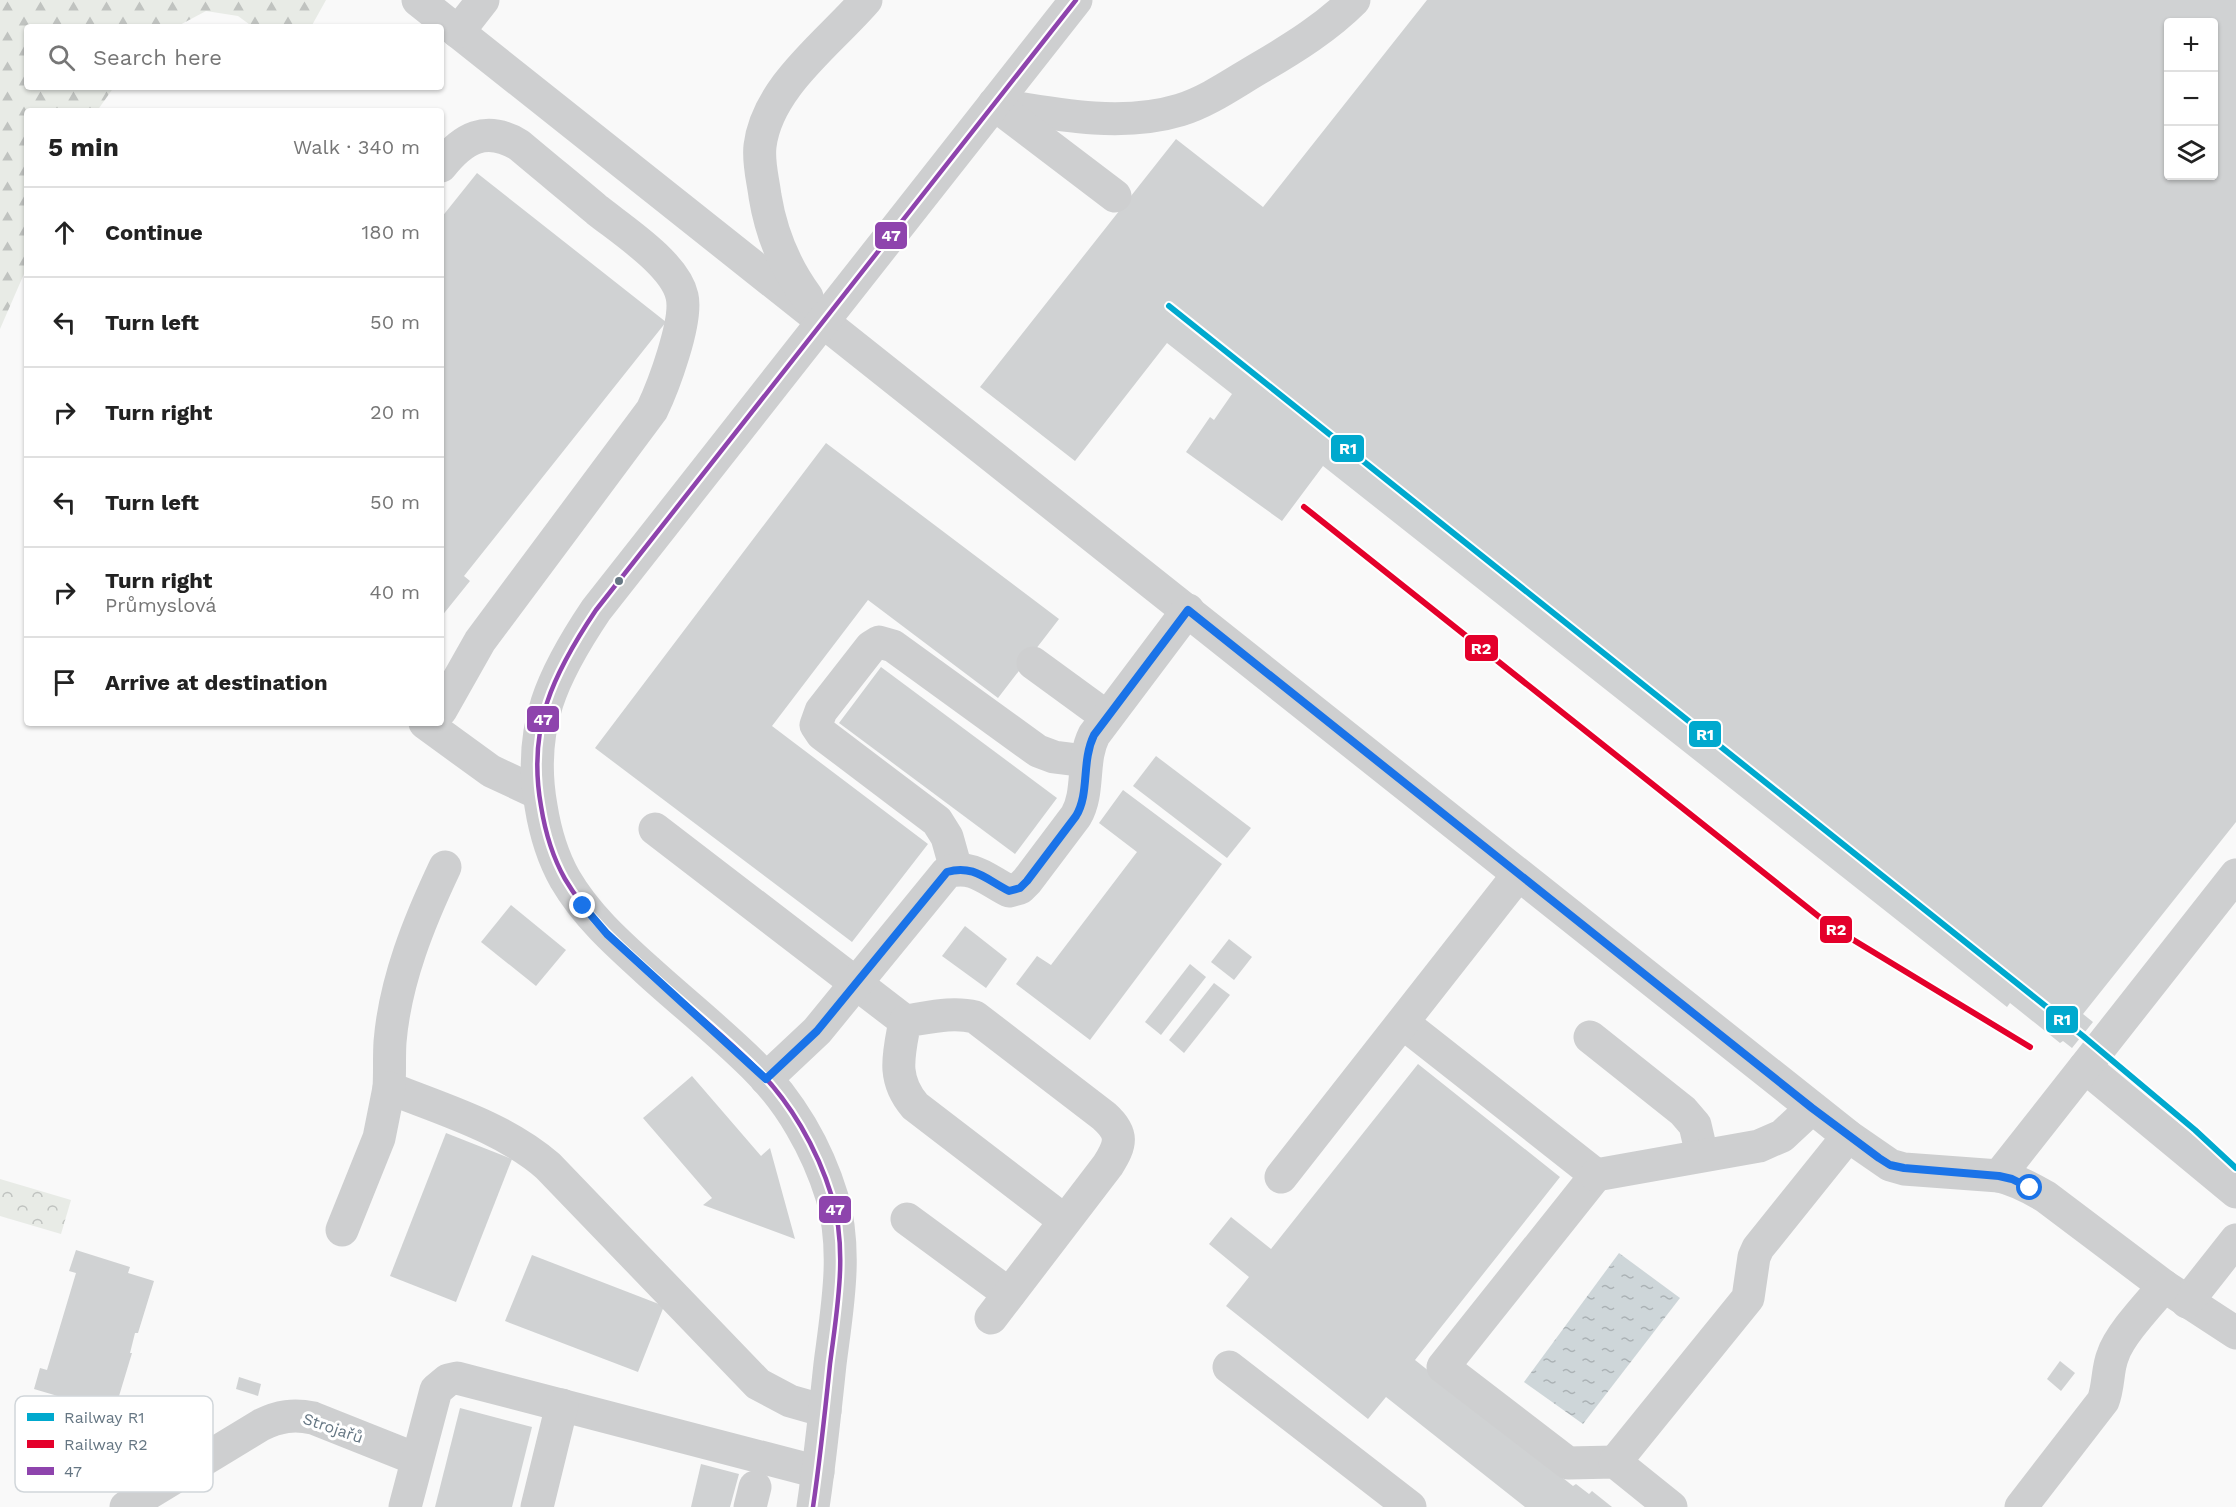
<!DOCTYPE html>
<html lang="en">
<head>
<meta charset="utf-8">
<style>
	:root { --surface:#fff; --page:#f2f2f2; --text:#222; --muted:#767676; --line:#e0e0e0 }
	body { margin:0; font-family:"Work Sans",sans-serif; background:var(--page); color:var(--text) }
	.controls { position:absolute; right:18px; top:18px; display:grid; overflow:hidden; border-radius:6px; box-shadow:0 2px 4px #0004 }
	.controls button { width:54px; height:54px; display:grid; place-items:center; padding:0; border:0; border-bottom:2px solid var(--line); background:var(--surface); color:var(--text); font:30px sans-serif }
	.stop { position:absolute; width:18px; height:18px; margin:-14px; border:4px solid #1a73e8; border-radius:50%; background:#fff }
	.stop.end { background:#1a73e8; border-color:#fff; box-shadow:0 2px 6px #0008 }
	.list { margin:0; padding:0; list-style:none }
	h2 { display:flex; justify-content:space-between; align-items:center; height:78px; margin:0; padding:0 24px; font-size:26px }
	h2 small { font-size:20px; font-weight:400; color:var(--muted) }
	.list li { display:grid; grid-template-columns:39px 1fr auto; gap:18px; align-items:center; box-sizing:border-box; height:90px; padding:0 24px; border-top:2px solid var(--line) }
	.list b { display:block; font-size:22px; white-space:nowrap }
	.list p { margin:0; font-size:20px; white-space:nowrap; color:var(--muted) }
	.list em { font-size:20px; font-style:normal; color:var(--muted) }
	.icon { flex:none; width:33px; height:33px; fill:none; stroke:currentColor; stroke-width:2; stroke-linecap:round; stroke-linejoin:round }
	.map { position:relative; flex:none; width:2236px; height:1507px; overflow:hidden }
	.search { position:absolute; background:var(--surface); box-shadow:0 2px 4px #0004; left:24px; top:24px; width:420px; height:66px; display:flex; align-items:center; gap:15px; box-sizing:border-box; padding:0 21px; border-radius:6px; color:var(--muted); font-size:22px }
	.panel { position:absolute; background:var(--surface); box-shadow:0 2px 4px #0004; left:24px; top:108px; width:420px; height:618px; border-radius:6px }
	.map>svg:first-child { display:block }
</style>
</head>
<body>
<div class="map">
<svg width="2236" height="1507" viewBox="0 0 2236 1507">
	<defs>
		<pattern id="forest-firs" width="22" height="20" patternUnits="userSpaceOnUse" patternTransform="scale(1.5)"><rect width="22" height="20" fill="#e8ebe6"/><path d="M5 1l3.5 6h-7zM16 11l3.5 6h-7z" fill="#c0c3c0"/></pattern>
		<pattern id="park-crowns" width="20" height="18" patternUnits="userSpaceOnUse" patternTransform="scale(1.5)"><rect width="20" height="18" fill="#e8ebe6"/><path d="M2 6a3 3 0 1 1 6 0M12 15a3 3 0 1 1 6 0" fill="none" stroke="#c0c3c0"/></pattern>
		<pattern id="water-ripples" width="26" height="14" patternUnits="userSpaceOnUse" patternTransform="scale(1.5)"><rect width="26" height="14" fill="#ced6d9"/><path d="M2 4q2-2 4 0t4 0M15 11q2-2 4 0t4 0" fill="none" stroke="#abb2b5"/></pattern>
	</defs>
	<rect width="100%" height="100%" fill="#f9f9f9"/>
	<path fill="url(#forest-firs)" d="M 0,0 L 326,0 L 311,27 L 253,27 L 238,16 L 206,11 L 176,27 L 27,27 L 27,87 L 114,87 L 97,111 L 27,111 L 27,267 L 0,329 Z"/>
	<path fill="url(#park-crowns)" d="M 0,1179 L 71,1200 L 61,1234 L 0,1216 Z"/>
	<path fill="url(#water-ripples)" d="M 1619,1253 L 1680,1298 L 1583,1424 L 1524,1382 Z"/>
	<g fill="#d0d2d3" fill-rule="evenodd">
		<path d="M 1427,0 L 2236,0 L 2236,822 L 2083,1014 L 2093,1022 L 2072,1048 L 2063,1041 L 2060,1043 L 2010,1003 L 2007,1007 L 1323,466 L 1282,521 L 1186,452 L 1210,417 L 1214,420 L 1232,394 L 1167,343 L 1075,461 L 980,387 L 1176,139 L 1263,207 ZM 2168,22 L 2214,22 L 2214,176 L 2168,176 Z"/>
		<path d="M 477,173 L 666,322 L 464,576 L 470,581 L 441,617 L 441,218 Z"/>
		<path d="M 826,443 L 1059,619 L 998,698 L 868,600 L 772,726 L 928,844 L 852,942 L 595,748 Z"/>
		<path d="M 881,667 L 1057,798 L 1015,854 L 839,723 Z"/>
		<path d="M 1156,756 L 1251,828 L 1227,858 L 1133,786 Z"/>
		<path d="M 1123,790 L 1222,864 L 1090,1040 L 1016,984 L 1037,956 L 1051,965 L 1137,852 L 1099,823 Z"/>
		<path d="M 511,905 L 566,950 L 536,986 L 481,942 Z"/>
		<path d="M 965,926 L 1007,959 L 986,988 L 942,956 Z"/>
		<path d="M 1229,939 L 1252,957 L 1234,980 L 1211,962 Z"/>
		<path d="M 1190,964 L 1206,977 L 1161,1035 L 1145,1022 Z"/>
		<path d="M 1214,983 L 1230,995 L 1184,1053 L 1169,1040 Z"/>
		<path d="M 1418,1064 L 1560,1177 L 1415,1360 L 1573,1486 L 1576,1484 L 1589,1494 L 1592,1491 L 1612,1507 L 1525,1507 L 1386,1397 L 1368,1419 L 1226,1306 L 1249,1277 L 1209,1244 L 1231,1217 L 1271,1249 Z"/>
		<path d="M 692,1076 L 761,1156 L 770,1148 L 795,1239 L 703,1205 L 712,1198 L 643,1118 Z"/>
		<path d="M 446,1133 L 512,1159 L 456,1302 L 390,1276 Z"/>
		<path d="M 76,1250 L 130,1267 L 128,1273 L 154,1281 L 138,1333 L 135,1333 L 130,1353 L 132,1353 L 116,1406 L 91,1399 L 88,1405 L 34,1389 L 40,1368 L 47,1370 L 76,1273 L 69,1271 Z"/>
		<path d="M 532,1255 L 664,1306 L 638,1372 L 505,1321 Z"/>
		<path d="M 2060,1361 L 2075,1373 L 2061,1391 L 2047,1379 Z"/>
		<path d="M 239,1377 L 261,1384 L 258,1396 L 236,1389 Z"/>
		<path d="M 460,1408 L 532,1427 L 512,1507 L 435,1507 Z"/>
		<path d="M 701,1464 L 739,1474 L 730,1507 L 691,1507 Z"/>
	</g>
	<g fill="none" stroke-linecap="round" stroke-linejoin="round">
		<g stroke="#cecfd0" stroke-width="33">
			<path d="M 418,0 L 1848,1136 L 1890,1165 L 1904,1169 L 1999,1176 C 2016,1180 2031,1188 2046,1197 L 2164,1286 L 2236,1333"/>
			<path d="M 458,32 L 483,0"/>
			<path d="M 994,104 C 1053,114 1121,128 1180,110 C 1209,101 1235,82 1261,67 C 1295,47 1327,27 1354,0"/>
			<path d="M 998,107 L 1115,196"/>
			<path d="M 441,166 C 463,138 486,125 519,145 C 545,167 571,188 597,210 C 622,230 675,264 682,296 C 688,321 663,387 652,410 L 480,641 L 441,710"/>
			<path d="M 807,297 C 785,267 771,233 765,196 C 763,180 758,163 760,146 C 767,87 829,43 866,0"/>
			<path d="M 1033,663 L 1107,717"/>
			<path d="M 425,723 L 491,771 L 538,793"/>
			<path d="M 655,829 L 905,1021"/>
			<path d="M 445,867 C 419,922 395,981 390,1042 C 389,1057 390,1073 389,1088 C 444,1110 503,1127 548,1166 L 758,1384 L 790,1401 L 825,1411"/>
			<path d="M 956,869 L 947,837 L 937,821 L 822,734 L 816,725 L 821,711 L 871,647 L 879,642 L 893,646 L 1038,751 L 1054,757 L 1086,761"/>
			<path d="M 1403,1023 L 1596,1175 L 1443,1367 L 1568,1463 L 1615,1462 L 1671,1507"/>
			<path d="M 1590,1037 L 1683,1111 L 1695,1125 L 1702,1155"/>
			<path d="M 2085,1067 L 2236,1192"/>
			<path d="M 766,1079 L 817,1031 L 947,872 C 973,864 987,880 1009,891 L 1020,888 L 1027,881 L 1076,816 C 1090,792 1081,761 1094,735 L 1188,610"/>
			<path d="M 1596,1175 L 1759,1146 L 1782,1136 L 1812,1108"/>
			<path d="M 1999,1176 L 2236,875"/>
			<path d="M 1281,1177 L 1518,875"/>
			<path d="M 907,1219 L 1009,1294"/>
			<path d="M 342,1230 L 379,1138 L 389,1088"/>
			<path d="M 2187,1302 L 2236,1240"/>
			<path d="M 991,1318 L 1108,1165 C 1121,1144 1124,1134 1104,1116 L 975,1017 C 952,1011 927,1018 905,1021 C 899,1054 891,1078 915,1106 L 1065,1221"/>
			<path d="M 1229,1367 L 1410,1507"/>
			<path d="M 1615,1462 L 1748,1298 L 1754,1257 L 1758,1248 L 1848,1136"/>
			<path d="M 126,1507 L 261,1425 C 279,1416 294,1414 313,1418 L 416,1459"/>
			<path d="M 405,1507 L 436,1390 L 448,1380 L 457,1378 L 818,1472"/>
			<path d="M 537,1507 L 562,1405"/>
			<path d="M 750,1507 L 755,1487"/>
			<path d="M 813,1507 C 820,1460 825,1412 830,1364 C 837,1309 848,1251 832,1197 C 817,1148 790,1101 754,1066 C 720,1032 682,1002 647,970 C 616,942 586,915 565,879 C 552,856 545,831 541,806 C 527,727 553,674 596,610 L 1076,0"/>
			<path d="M 2021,1507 L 2103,1401 C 2109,1386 2107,1369 2113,1355 C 2120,1334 2149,1304 2164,1286"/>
		</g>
		<g stroke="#fff" stroke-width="9">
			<path id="bus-1" d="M 813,1507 C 820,1460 825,1412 830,1364 C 837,1309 848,1251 832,1197 C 817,1148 790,1101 754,1066 C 720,1032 682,1002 647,970 C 616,942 586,915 565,879 C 552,856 545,831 541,806 C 527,727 553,674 596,610 L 1076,0"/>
		</g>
		<use href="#bus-1" stroke="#8e44ad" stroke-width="4.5"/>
		<g stroke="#fff" stroke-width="10">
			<path id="rail-1" d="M 1169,306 L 2083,1036 L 2195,1130 L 2236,1168"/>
		</g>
		<g stroke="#fff" stroke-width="10">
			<path id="rail-2" d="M 1304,507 L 1832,927 L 2030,1047"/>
		</g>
		<use href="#rail-1" stroke="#00a9ce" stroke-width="6"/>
		<use href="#rail-2" stroke="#e4002b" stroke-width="6"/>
	</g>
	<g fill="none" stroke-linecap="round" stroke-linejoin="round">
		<path stroke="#1a73e8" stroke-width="8" d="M 583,906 L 607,934 L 766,1079 L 817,1031 L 947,872 C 973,864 987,880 1009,891 L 1020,888 L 1027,881 L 1076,816 C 1090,793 1081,762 1094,735 L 1188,610 L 1812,1108 L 1879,1158 L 1890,1165 L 1904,1168 L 1999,1176 L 2012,1179 L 2030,1188"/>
	</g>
	<circle fill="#657683" stroke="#fff" stroke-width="2" cx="619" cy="581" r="5"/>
	<g text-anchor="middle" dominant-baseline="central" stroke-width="6" stroke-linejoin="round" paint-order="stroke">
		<g font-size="16" fill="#657683" stroke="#fff">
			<text transform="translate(333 1428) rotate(19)">Strojařů</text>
		</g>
	</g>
	<rect x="15" y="1396" width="198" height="96" rx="9" fill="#fff" stroke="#d1d6da" stroke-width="1.5"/>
	<rect x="27" y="1413" width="27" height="8" fill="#00a9ce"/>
	<rect x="27" y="1440" width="27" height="8" fill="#e4002b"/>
	<rect x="27" y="1467" width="27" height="8" fill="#8e44ad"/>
	<g font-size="16" fill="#657683">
		<text x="64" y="1423">Railway R1</text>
		<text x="64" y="1450">Railway R2</text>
		<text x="64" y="1477">47</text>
	</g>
	<g stroke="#fff" stroke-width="2">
		<rect x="874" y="221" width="34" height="29" rx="6" fill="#8e44ad"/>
		<rect x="1330" y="434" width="35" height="29" rx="6" fill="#00a9ce"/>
		<rect x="1464" y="634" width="35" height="28" rx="6" fill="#e4002b"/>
		<rect x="526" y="705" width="34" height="28" rx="6" fill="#8e44ad"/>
		<rect x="1688" y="720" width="34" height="28" rx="6" fill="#00a9ce"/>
		<rect x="1819" y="915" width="34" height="29" rx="6" fill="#e4002b"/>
		<rect x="2045" y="1005" width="34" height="29" rx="6" fill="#00a9ce"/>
		<rect x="818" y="1195" width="34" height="29" rx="6" fill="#8e44ad"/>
	</g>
	<g font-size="16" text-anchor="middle" font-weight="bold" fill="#fff">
		<text x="891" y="241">47</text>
		<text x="1348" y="454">R1</text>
		<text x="1481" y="654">R2</text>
		<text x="543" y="725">47</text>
		<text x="1705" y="740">R1</text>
		<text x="1836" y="935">R2</text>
		<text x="2062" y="1025">R1</text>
		<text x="835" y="1215">47</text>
	</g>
</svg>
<div class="controls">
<button>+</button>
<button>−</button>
<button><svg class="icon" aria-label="layers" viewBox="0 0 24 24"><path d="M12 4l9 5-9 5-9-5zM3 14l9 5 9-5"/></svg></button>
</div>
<div class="stop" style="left:2030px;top:1188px"></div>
<div class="stop end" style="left:583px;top:906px"></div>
<div class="search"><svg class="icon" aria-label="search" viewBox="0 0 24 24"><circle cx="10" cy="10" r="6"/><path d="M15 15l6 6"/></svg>Search here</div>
<section class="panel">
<h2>5 min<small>Walk · 340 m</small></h2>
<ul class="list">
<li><svg class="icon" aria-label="ahead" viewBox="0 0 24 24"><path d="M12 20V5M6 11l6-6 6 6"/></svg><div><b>Continue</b></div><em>180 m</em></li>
<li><svg class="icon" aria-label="left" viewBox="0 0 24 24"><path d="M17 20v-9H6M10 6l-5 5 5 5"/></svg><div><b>Turn left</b></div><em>50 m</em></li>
<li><svg class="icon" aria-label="right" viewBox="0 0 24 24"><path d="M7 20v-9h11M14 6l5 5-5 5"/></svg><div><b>Turn right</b></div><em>20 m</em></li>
<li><svg class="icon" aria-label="left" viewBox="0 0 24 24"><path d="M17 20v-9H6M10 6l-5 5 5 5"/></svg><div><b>Turn left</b></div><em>50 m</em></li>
<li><svg class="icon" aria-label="right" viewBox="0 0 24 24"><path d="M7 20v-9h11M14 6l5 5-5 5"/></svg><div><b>Turn right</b><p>Průmyslová</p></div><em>40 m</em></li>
<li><svg class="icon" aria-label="arrive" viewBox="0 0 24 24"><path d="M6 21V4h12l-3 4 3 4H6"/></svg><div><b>Arrive at destination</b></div></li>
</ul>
</section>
</div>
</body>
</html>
